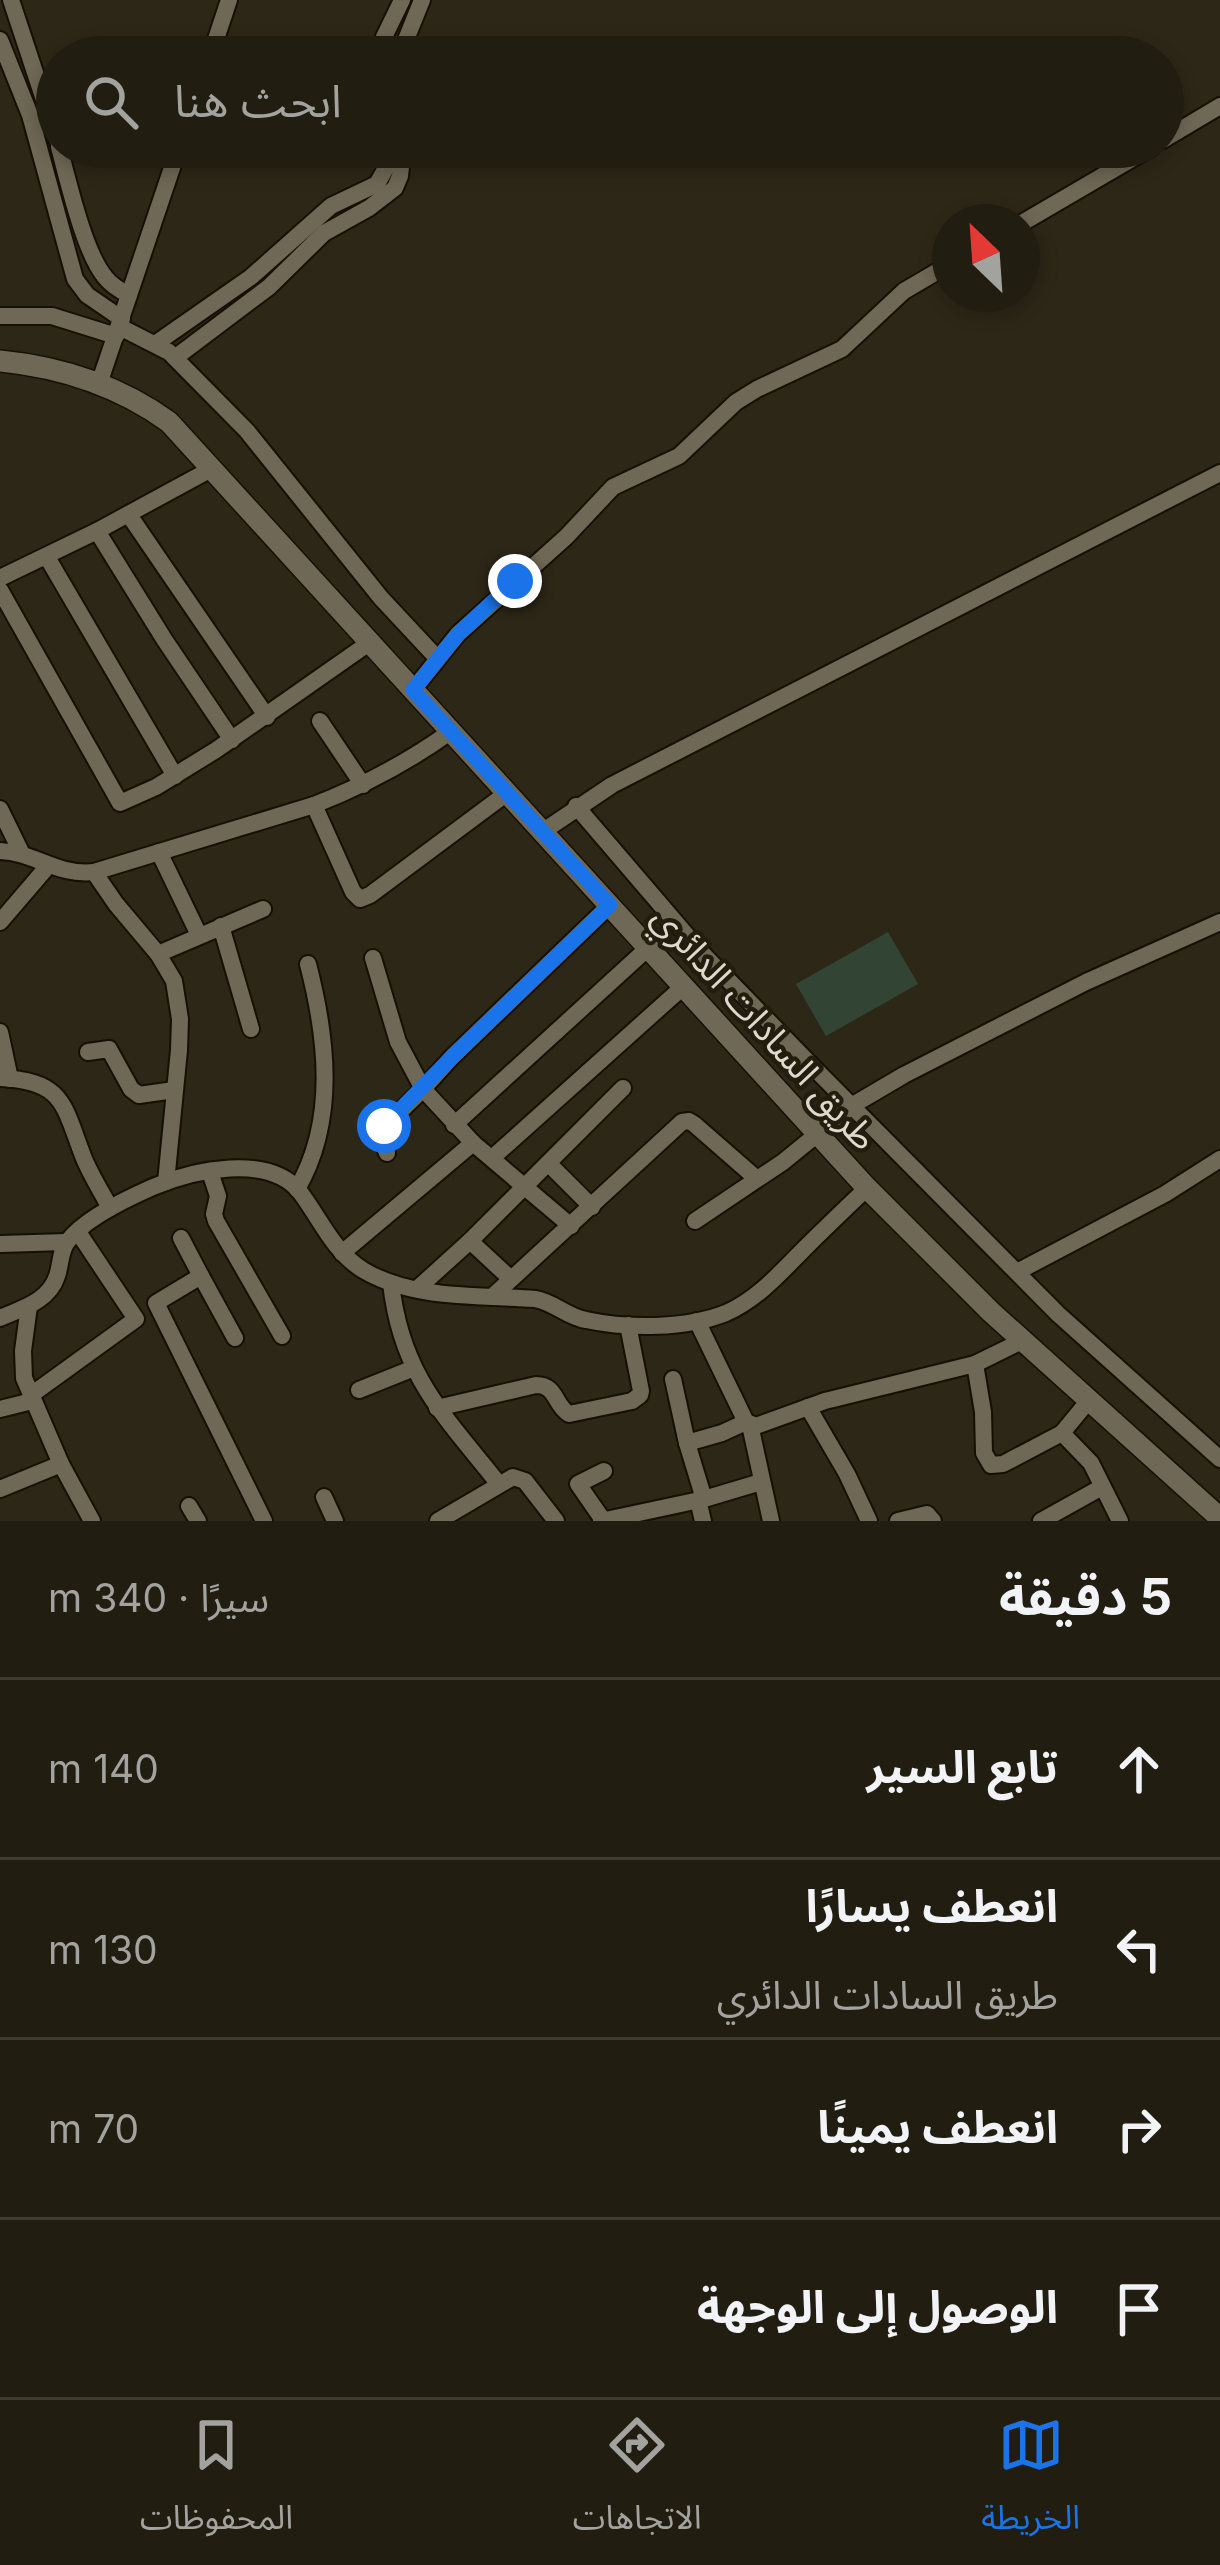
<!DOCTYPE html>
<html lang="ar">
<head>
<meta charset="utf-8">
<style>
	:root { --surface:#221d11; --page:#2e2a1f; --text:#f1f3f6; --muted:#a2a29f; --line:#3f3b31; --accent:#1a73e8 }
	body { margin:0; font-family:Inter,"Noto Sans Arabic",sans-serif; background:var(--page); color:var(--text); direction:rtl }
	.compass { position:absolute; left:932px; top:204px; width:108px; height:108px; border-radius:50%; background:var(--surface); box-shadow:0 6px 18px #0003; rotate:335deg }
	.stop { position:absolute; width:36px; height:36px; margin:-27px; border:9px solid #1a73e8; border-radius:50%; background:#fff }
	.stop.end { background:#1a73e8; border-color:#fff; box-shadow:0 3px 12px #0008 }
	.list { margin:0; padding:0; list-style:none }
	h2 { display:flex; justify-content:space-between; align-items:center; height:156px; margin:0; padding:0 48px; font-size:51px }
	h2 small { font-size:39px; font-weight:400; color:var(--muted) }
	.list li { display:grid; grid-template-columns:78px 1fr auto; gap:36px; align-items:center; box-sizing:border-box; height:180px; padding:0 48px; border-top:3px solid var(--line) }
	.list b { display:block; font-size:45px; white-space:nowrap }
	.list p { margin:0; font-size:39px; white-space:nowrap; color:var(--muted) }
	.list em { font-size:39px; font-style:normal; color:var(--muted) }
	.icon { flex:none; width:66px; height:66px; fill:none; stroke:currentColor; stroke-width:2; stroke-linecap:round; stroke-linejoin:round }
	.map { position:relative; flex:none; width:1220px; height:1521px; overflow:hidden; direction:ltr }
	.search { position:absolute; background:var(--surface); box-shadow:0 6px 18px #0003; left:36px; right:36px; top:36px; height:132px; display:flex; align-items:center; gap:30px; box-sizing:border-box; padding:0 42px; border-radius:66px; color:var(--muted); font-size:45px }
	.sheet { height:876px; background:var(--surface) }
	nav { display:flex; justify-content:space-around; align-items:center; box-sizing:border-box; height:168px; border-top:3px solid var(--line); background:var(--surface); font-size:33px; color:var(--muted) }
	nav a { display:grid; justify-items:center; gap:6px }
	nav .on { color:var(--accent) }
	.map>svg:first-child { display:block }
</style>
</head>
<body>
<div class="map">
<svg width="1220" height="1521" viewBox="0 0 1220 1521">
	<rect width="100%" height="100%" fill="#2d2717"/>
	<path fill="#324534" d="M 888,932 L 918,984 L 826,1036 L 796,984 Z"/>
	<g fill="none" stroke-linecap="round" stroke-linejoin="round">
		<g stroke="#151003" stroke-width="20">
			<g id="minor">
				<path d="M 11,0 L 57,139"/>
				<path d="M 0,40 L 30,115 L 75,279 L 87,295 L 122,319"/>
				<path d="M 210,57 L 229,0"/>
				<path d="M 379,57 L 384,37 L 402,0"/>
				<path d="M 399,57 L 422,0"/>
				<path d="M 1163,140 L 1220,106"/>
				<path d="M 59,147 C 68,180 84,252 105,277 C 111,285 119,290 129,295"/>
				<path d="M 1022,223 L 1152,147"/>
				<path d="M 0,316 L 52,316 L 116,336"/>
				<path d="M 120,327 L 169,352 L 247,431 L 381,598 L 437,658"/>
				<path d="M 155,344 L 251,277 L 331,206 L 377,184 L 386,168 L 384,147"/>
				<path d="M 176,357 L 269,287 L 324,233 L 369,208 L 395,188 L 400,176 L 403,147"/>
				<path d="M 99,384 L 179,147"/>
				<path d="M 129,515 L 267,717"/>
				<path d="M 97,531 L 164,639 L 232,740"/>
				<path d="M 47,557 L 175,776"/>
				<path d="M 0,578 L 97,531 L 213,468"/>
				<path d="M 0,590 L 120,803 L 156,787 L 216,750 L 369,643"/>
				<path d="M 413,690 L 458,634 L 566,537 L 613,487 L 679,456 L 736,402 L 757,389 L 842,349 L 904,291 L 950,264"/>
				<path d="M 320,721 L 363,785"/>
				<path d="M 314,805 L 353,892 L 360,899 L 370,895 L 507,793"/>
				<path d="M 576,806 L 701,952 L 815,1069 L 1058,1314 L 1220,1459"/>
				<path d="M 0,809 L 21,852"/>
				<path d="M 542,832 L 612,785 L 1220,473"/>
				<path d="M 0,851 C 35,852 56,876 94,872 L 314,805 C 363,786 408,762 450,732"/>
				<path d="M 159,852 L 199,935"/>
				<path d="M 94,872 L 116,904 L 158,954 L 174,981 L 180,1019 L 179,1050 L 166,1182"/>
				<path d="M 0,922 L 48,866"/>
				<path d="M 221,926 L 251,1029"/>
				<path d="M 158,954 L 263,909"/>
				<path d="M 373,958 L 398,1042 L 423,1089 L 382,1129 L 381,1138 L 387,1153"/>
				<path d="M 0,1032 L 10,1079"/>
				<path d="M 88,1052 L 109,1049 L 131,1089 L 139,1095 L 174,1090"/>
				<path d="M 0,1078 C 64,1081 63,1104 83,1156 C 90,1174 101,1191 110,1208"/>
				<path d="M 454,1125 L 648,948"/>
				<path d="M 492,1158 L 684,986"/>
				<path d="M 549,1164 L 592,1207"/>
				<path d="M 210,1172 L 218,1196 L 214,1214 L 216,1221 L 282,1336"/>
				<path d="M 297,1189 C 337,1120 327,1038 308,964"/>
				<path d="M 695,1221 L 783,1162 L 853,1105 L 904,1075 L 1086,982 L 1220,922"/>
				<path d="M 571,1226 L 473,1143 L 423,1089 L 452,1057 L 610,905"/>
				<path d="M 181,1238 L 201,1276"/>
				<path d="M 470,1241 L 511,1279"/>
				<path d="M 0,1244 L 66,1242"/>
				<path d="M 342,1253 L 473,1143"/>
				<path d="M 1017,1272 L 1165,1194 L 1220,1159"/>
				<path d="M 391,1283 C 401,1375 444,1415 498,1483"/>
				<path d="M 417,1289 L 470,1241 L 623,1088"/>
				<path d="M 493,1296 L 682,1122 L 689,1121 L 694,1124 L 757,1179"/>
				<path d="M 29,1306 L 23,1351 L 24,1378 L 61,1464 L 92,1521"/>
				<path d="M 0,1318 C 23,1308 49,1301 57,1276 C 61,1265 60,1250 68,1241 C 84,1219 128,1198 153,1187 C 193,1170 269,1153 300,1192 C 321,1220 333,1251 363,1270 C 413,1300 479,1295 535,1299 C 554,1302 567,1317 586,1320 C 628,1329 686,1329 726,1313 C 758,1299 782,1271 806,1247 C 826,1227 846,1208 867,1188"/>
				<path d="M 697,1321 L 746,1422 L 756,1426 L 825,1401 L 975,1364 L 1022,1341"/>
				<path d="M 235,1338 L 201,1276 L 156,1303 L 264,1521"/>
				<path d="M 975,1364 L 983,1412 L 984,1453 L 991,1465 L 1003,1464 L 1062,1433"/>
				<path d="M 673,1379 L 687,1443 L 722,1433 L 746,1422"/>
				<path d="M 359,1390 L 414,1368"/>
				<path d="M 31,1395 L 136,1319 L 78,1232"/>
				<path d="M 1090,1399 L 1062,1433 L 1091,1463 L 1120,1521"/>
				<path d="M 808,1407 L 847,1474 L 869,1521"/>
				<path d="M 437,1408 L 536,1385 C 557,1385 554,1405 569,1414 L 632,1401 L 640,1395 L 641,1391 L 628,1325"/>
				<path d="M 0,1409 L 32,1401"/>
				<path d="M 750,1425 L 771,1521"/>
				<path d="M 687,1443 L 704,1499"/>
				<path d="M 0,1489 L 61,1464"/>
				<path d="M 324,1497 L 335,1521"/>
				<path d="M 698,1500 L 703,1521"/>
				<path d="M 189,1506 L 198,1521"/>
				<path d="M 603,1520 L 578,1484 L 604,1471"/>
				<path d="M 438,1521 L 513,1477 L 525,1481 L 556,1521"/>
				<path d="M 601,1521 L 704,1499 L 761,1482"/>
				<path d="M 898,1521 L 927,1514 L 933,1521"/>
				<path d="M 1041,1521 L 1102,1487"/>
			</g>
		</g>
		<g stroke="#151003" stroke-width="24">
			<path id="secondary" d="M 0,361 C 61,367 119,386 169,422 L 867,1188 L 991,1312 L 1220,1518"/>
		</g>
		<use href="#minor" stroke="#6f6856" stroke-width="16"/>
		<use href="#secondary" stroke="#6f6856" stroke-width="21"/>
	</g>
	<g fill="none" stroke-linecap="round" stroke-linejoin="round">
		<path stroke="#1a73e8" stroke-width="15" d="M 384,1126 L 452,1057 L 610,905 L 413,690 L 458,634 L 515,581"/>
	</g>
	<g text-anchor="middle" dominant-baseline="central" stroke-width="9" stroke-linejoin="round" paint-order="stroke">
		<g font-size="36" fill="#ddd9cf" stroke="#231d0e">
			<text transform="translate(765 1027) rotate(48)">طريق السادات الدائري</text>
		</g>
	</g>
</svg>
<svg class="compass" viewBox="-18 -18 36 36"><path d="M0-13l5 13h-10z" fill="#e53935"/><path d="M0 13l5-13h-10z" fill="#a2a29f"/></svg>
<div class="stop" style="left:384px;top:1126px"></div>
<div class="stop end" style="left:515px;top:581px"></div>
<div class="search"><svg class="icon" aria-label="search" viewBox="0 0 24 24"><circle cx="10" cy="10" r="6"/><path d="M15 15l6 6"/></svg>ابحث هنا</div>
</div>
<section class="sheet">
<h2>5 دقيقة<small>سيرًا · 340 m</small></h2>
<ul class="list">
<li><svg class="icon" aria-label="ahead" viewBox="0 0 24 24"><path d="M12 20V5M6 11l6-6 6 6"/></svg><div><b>تابع السير</b></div><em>140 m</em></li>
<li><svg class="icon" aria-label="left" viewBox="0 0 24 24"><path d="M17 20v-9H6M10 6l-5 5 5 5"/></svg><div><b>انعطف يسارًا</b><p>طريق السادات الدائري</p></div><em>130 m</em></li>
<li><svg class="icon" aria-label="right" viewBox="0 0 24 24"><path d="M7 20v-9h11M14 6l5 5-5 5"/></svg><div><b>انعطف يمينًا</b></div><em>70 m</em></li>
<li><svg class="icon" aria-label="arrive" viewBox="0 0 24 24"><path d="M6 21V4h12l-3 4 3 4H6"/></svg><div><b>الوصول إلى الوجهة</b></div></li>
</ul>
</section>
<nav>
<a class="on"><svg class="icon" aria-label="map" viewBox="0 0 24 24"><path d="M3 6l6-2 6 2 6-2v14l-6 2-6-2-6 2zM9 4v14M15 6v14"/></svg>الخريطة</a>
<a><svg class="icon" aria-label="directions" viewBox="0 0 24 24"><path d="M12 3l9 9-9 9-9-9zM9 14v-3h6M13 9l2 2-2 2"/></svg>الاتجاهات</a>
<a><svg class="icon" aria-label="saved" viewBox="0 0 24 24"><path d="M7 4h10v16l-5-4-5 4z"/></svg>المحفوظات</a>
</nav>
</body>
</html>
